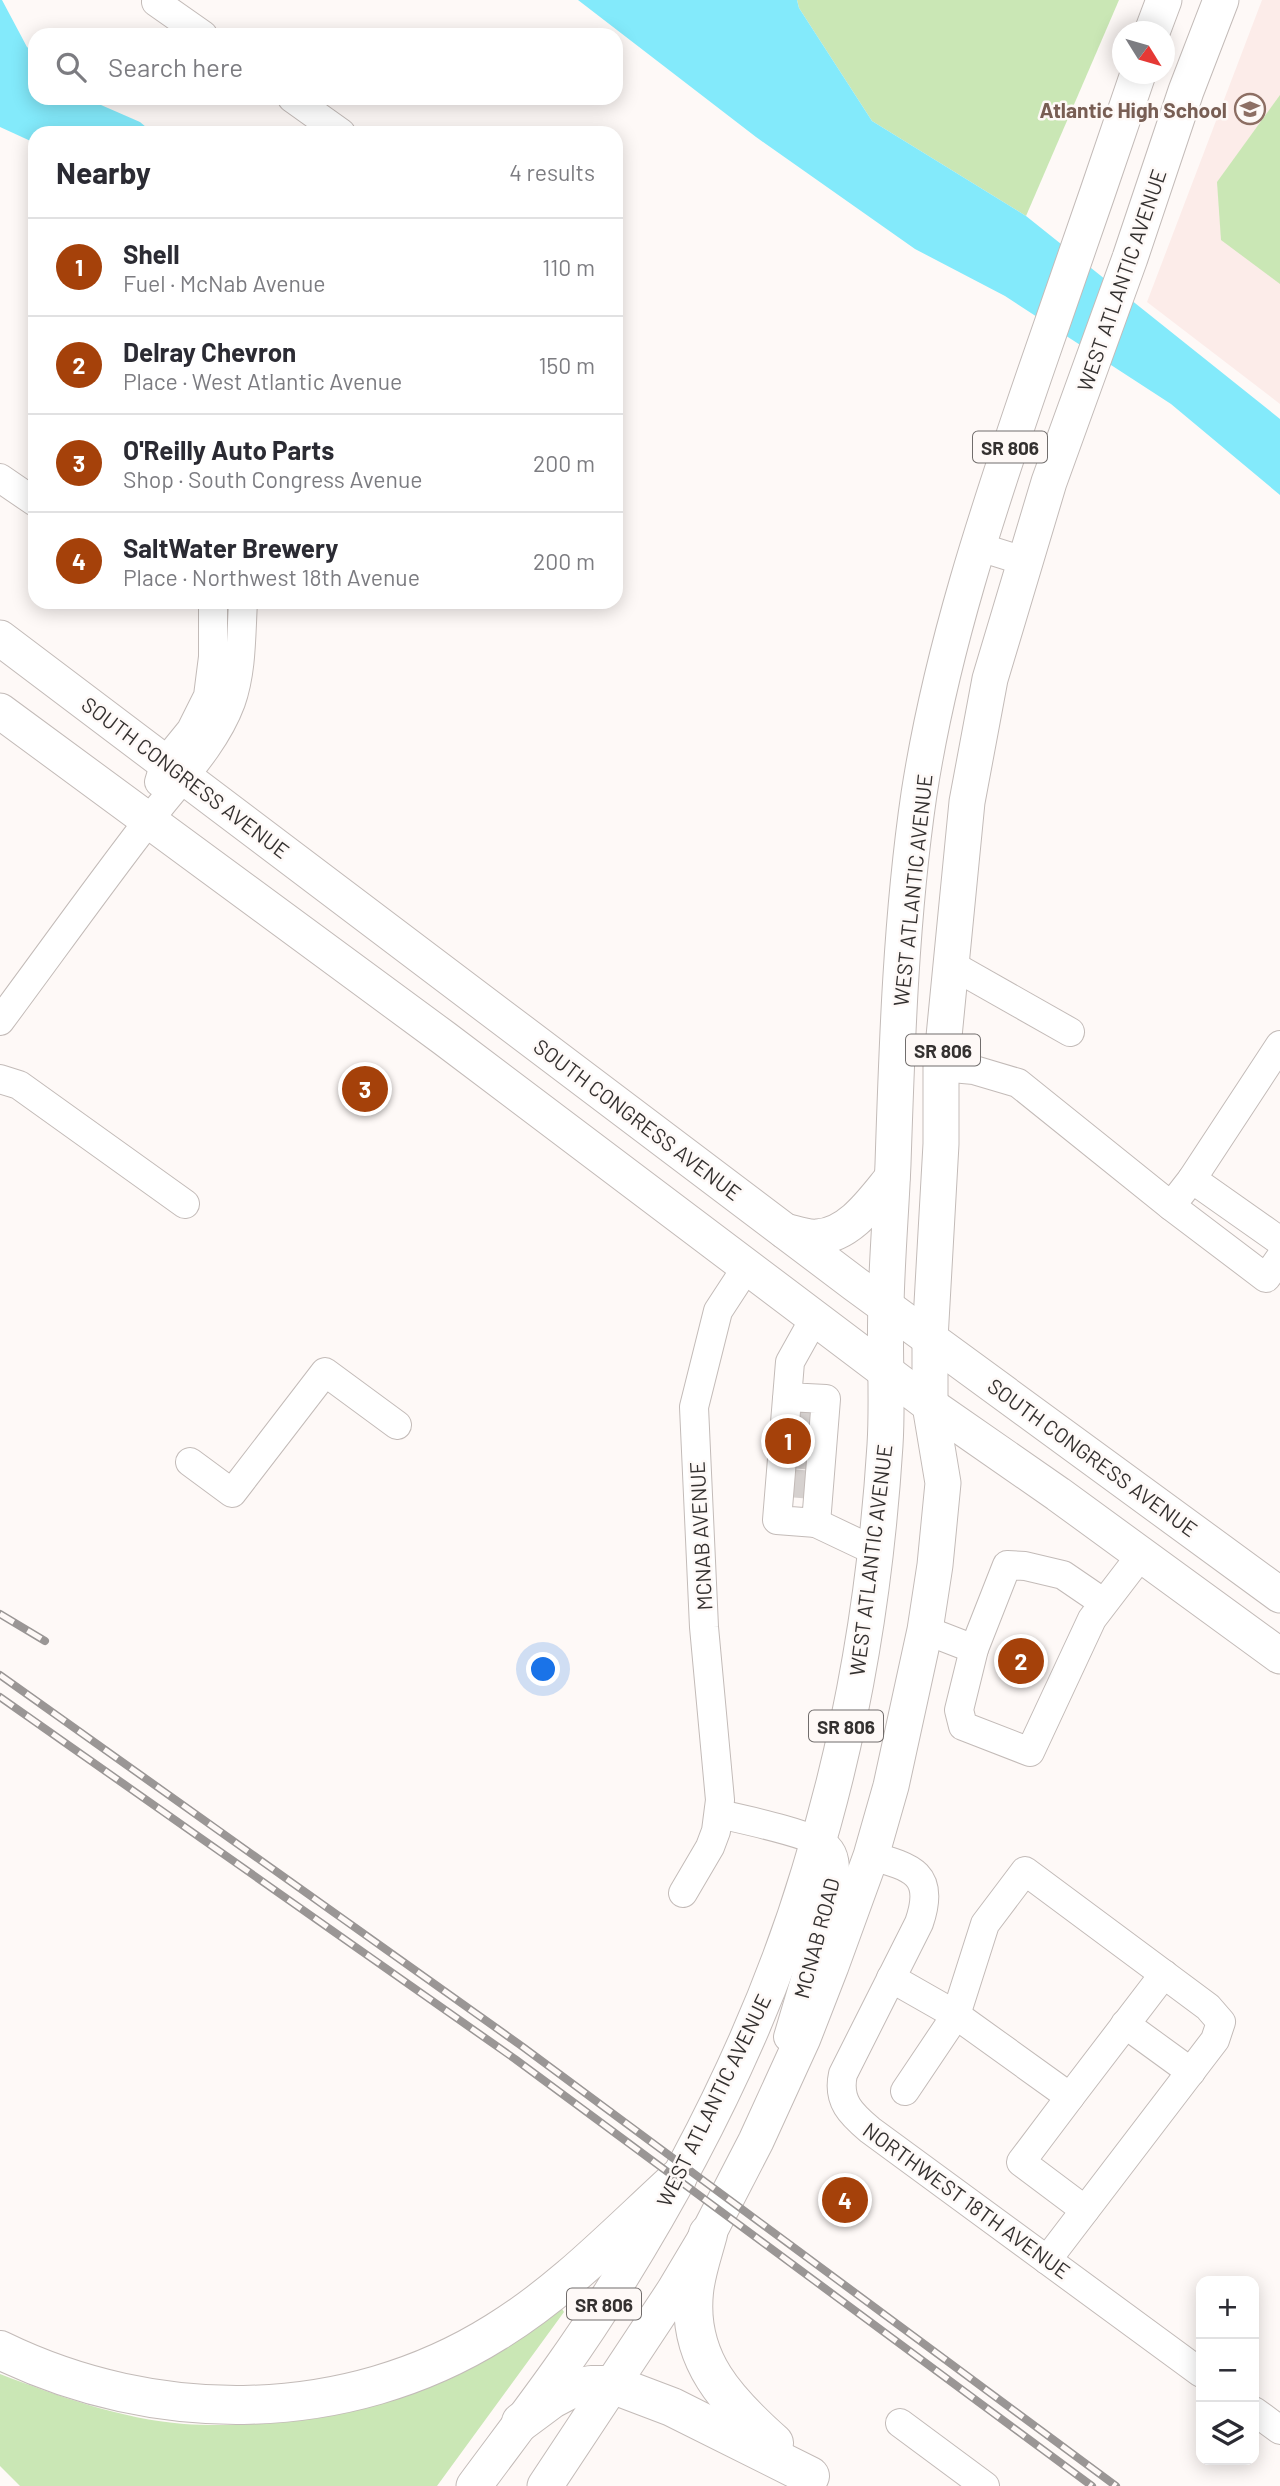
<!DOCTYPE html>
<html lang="en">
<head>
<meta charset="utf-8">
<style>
	:root { --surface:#fff; --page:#f7f7f7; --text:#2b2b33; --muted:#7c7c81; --line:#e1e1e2; --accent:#a5410a }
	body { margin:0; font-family:Barlow,sans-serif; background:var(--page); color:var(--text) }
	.controls { position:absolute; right:21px; bottom:21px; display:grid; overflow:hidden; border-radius:14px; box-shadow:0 4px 18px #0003 }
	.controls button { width:63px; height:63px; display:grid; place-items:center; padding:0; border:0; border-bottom:2px solid var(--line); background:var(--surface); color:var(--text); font:35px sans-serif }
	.compass { position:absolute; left:1112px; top:21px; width:63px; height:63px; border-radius:50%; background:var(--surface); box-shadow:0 4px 18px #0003; rotate:127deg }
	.you { position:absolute; left:544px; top:1670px; width:24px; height:24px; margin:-18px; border:5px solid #fff; border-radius:50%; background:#1a73e8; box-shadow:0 0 0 10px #1a73e833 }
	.badge { display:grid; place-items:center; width:46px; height:46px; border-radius:50%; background:var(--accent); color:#fff; font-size:23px; font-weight:700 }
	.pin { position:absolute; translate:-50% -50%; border:4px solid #fff; box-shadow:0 2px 7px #0006 }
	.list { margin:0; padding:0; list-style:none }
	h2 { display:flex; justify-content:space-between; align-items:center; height:91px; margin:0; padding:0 28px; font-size:30px }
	h2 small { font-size:23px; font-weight:400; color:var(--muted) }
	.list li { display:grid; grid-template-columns:46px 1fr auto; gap:21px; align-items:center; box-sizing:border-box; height:98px; padding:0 28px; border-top:2px solid var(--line) }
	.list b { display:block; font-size:26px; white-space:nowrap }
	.list p { margin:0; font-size:23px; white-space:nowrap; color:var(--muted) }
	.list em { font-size:23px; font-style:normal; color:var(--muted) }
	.icon { flex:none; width:38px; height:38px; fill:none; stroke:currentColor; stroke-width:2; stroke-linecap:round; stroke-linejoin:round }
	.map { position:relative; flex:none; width:1280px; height:2486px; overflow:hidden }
	.search { position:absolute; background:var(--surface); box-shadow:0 4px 18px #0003; left:28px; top:28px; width:595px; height:77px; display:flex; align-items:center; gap:18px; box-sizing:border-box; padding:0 24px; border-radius:21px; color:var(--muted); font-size:26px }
	.panel { position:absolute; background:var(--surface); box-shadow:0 4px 18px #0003; left:28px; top:126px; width:595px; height:483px; border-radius:21px }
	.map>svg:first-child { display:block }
</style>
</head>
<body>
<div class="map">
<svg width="1280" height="2486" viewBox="0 0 1280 2486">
	<rect width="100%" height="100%" fill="#fef9f7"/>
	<path fill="#fcece9" d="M 1262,0 L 1280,0 L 1280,404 L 1147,302 Z"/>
	<g fill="#cae7b5">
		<path d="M 797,0 L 1119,0 L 1026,216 L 872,121 L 799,8 Z"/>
		<path d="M 1280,95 L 1280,284 L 1221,240 L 1217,182 Z"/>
		<path d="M 559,2304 L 564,2312 L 437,2486 L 20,2486 L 0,2466 L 0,2374 C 58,2396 121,2419 184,2424 C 255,2429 353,2417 418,2388 C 434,2381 449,2370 464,2361 C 496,2342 528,2323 559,2304 Z"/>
	</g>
	<g fill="#83eafb">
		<path d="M 0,0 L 2,0 L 27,47 L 35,53 L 35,98 L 85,98 L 140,122 L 153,133 L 35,133 L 35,143 L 0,127 Z"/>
		<path d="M 578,0 L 797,0 L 799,8 L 872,121 L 1026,216 L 1280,419 L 1280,495 L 1171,404 L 1005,296 L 915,249 L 756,137 Z"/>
	</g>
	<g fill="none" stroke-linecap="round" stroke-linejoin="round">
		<g stroke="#d6d1cf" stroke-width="28" stroke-dasharray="28 14" stroke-linecap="butt">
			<path d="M 793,1423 L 817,1427"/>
			<path d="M 791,1454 L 815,1456"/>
			<path d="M 789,1483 L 813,1485"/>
		</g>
		<g stroke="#c3bbb8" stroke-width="30">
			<g id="minor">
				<path d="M 156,2 L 203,35"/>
				<path d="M 292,98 L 341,133"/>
				<path d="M 0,478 L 35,502"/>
				<path d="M 976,546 L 1024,561"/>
				<path d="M 159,782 L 165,762 L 191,730 L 208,696 L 213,657 L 213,602"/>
				<path d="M 950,964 L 1070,1032"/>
				<path d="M 0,1021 C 49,955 96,889 146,824 C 175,785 214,748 231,702 C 242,671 241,635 243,602"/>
				<path d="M 941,1067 L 974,1070 L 1018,1083 L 1171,1206 L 1192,1179 L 1280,1241"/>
				<path d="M 0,1079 L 19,1085 L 185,1204"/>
				<path d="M 1192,1179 L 1280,1045"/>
				<path d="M 1171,1206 L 1266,1278 L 1280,1258"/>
				<path d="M 787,1397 L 826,1399 L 816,1523 L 777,1520 L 790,1362 L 814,1319"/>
				<path d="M 190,1462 L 232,1493 L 325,1372 L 397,1425"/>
				<path d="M 816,1523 L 875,1551"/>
				<path d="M 1104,1603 L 1063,1575 L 1025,1566 L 1007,1565 L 974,1649 L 959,1710 L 963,1726 L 1030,1752 L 1092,1619 L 1141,1555"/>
				<path d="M 925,1630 L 974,1649"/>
				<path d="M 719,1814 C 741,1819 814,1834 828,1848 C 836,1856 835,1869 835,1879 L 788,2037"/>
				<path d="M 871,1856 C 912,1867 936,1874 919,1923 L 843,2074 C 837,2101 851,2114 870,2130 L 1201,2373"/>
				<path d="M 683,1893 L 710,1847 L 716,1831 L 720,1800 L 704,1627 L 694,1407 L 718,1311 L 746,1268"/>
				<path d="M 891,1978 L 956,2015 L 1070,2097 L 1164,1974"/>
				<path d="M 1125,2024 L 1191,2072"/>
				<path d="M 905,2091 L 956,2015 L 985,1924 L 1025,1871 L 1208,2007 L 1221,2022 L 1215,2040 L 1047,2260"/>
				<path d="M 1070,2097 L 1021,2162 L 1085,2210"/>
				<path d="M 1254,2411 L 1280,2430"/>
				<path d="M 900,2423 L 985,2486"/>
			</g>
		</g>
		<g stroke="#c3bbb8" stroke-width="37">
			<g id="major">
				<path d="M 1152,32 L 1164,0"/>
				<path d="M 0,638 L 855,1284 L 1280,1595"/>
				<path d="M 0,711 L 444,1038 L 930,1405 L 1058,1494 L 1280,1656"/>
				<path d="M 785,1231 C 794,1233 807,1238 817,1237 C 850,1235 873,1201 892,1178"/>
				<path d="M 474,2486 C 522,2421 572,2357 614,2288 C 695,2159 765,2018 809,1872 C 852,1734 876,1589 885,1445 C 888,1398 884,1351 886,1305 C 887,1258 891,1211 893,1164 C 897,1041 901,917 919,794 C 941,651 987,513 1034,376 C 1069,275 1104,175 1138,74"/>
				<path d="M 545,2486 L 674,2291 L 708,2234 L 756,2141 L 803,2038 L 831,1966 L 871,1856 L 891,1786 L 925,1630 L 935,1565 L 943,1483 L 930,1405 L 930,1339 L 941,1144 L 941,1067 L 967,802 L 990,679 L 1049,482 L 1130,258 L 1186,91 L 1221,0"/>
			</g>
		</g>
		<g stroke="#c3bbb8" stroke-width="40">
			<g id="highway">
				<path d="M 708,2234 C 703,2253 696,2272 694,2292 C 687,2360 728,2402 774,2443"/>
				<path d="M 0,2350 C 156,2426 346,2426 496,2332 C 563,2291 619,2232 677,2179"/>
				<path d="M 521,2422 L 552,2399 L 571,2389 L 591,2385 L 614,2385 L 672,2407 L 810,2476"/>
			</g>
		</g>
		<use href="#minor" stroke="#fff" stroke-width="28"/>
		<use href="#major" stroke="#fff" stroke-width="35"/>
		<use href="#highway" stroke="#fff" stroke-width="38"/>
		<g stroke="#9a9695" stroke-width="8">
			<g id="rail">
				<path d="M 0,1614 L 45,1641"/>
				<path d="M 0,1675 L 523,2047 L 1116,2486"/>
				<path d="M 0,1697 L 515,2059 L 1092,2486"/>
			</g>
		</g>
		<use href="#rail" stroke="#fef9f7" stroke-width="5" stroke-dasharray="16" stroke-linecap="butt"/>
	</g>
	<defs>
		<g id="school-ring" transform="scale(1.575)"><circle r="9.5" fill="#fef9f7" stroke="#8d6e63" stroke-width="1.5"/><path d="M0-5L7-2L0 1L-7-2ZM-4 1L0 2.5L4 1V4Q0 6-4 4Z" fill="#8d6e63"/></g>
	</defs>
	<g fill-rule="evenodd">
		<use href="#school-ring" x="1250" y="109"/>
	</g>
	<g text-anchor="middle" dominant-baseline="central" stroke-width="5" stroke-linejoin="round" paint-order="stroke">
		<g fill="#fef9f7" stroke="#716d6c" stroke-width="2">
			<rect x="973" y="431.5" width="74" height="31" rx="5"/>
			<rect x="906" y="1034.5" width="74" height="31" rx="5"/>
			<rect x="809" y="1710.5" width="74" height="31" rx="5"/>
			<rect x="567" y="2288.5" width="74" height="31" rx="5"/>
		</g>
		<g font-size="19" font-weight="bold" fill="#343130">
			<text x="1010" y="447">SR 806</text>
			<text x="943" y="1050">SR 806</text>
			<text x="846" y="1726">SR 806</text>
			<text x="604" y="2304">SR 806</text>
		</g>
		<g font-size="21" font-weight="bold" fill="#785e54" stroke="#fef9f7" text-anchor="end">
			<text x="1227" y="109">Atlantic High School</text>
		</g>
		<g font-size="21" fill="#343130" stroke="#fef9f7">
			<text transform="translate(1121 280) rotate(-71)">WEST ATLANTIC AVENUE</text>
			<text transform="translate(186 777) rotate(37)">SOUTH CONGRESS AVENUE</text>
			<text transform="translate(912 890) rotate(-84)">WEST ATLANTIC AVENUE</text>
			<text transform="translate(638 1119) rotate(37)">SOUTH CONGRESS AVENUE</text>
			<text transform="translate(1093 1457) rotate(36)">SOUTH CONGRESS AVENUE</text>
			<text transform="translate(700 1536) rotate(-93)">MCNAB AVENUE</text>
			<text transform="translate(870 1560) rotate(-83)">WEST ATLANTIC AVENUE</text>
			<text transform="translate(816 1938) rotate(-75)">MCNAB ROAD</text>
			<text transform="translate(713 2100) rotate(-64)">WEST ATLANTIC AVENUE</text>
			<text transform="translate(967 2200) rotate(36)">NORTHWEST 18TH AVENUE</text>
		</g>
	</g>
</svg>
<div class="controls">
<button>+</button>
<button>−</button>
<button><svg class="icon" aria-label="layers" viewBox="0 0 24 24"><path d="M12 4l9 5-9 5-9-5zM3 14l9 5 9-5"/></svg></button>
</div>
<svg class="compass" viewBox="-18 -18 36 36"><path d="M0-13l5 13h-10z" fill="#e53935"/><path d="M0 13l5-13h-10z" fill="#7c7c81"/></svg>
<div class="you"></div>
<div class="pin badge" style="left:788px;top:1441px">1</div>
<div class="pin badge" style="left:1021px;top:1661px">2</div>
<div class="pin badge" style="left:365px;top:1089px">3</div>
<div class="pin badge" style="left:845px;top:2200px">4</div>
<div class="search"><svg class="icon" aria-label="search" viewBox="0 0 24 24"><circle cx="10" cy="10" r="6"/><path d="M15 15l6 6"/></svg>Search here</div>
<section class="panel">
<h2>Nearby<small>4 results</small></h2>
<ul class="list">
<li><span class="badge">1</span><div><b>Shell</b><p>Fuel · McNab Avenue</p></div><em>110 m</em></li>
<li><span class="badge">2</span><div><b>Delray Chevron</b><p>Place · West Atlantic Avenue</p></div><em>150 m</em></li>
<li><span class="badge">3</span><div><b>O'Reilly Auto Parts</b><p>Shop · South Congress Avenue</p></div><em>200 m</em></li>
<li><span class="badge">4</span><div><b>SaltWater Brewery</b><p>Place · Northwest 18th Avenue</p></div><em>200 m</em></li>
</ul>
</section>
</div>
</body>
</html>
